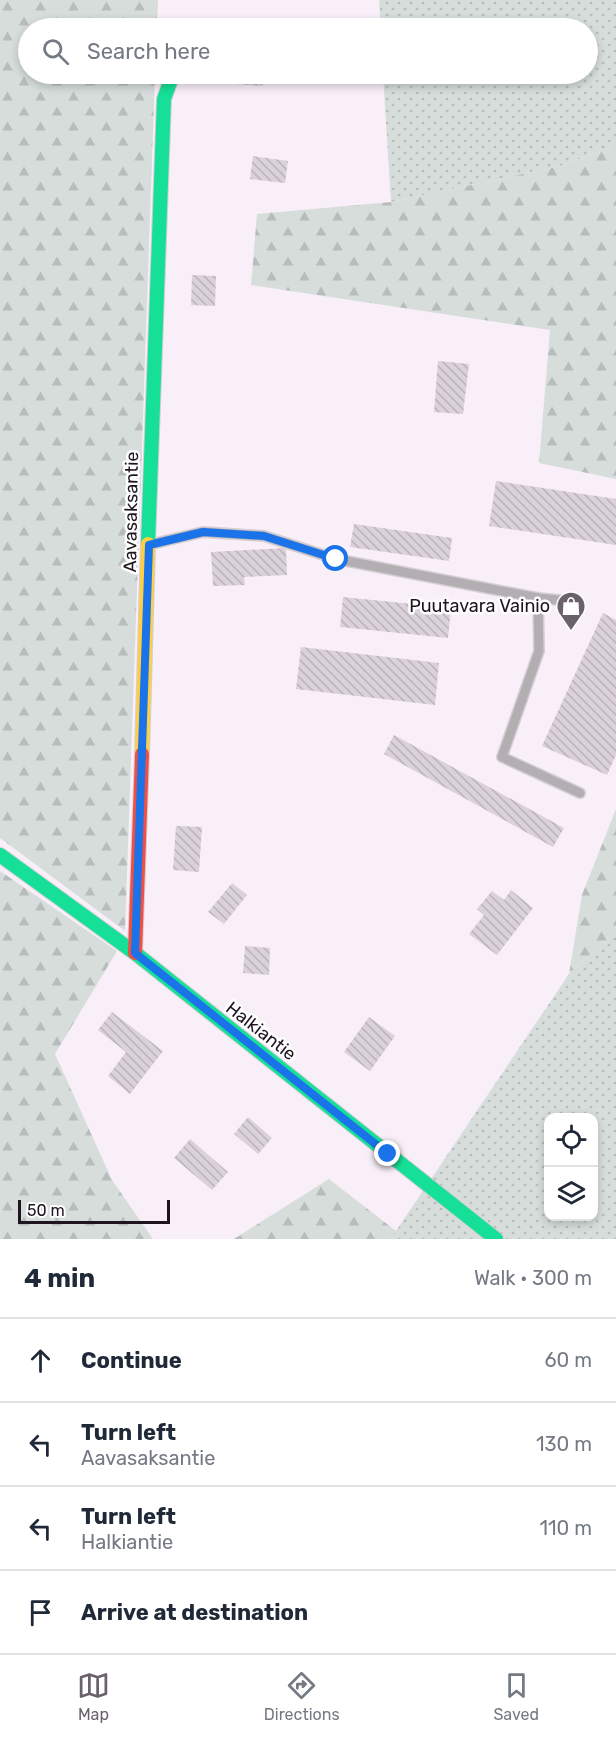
<!DOCTYPE html>
<html lang="en">
<head>
<meta charset="utf-8">
<style>
	:root { --surface:#fff; --page:#f2f2f3; --text:#1f2937; --muted:#747a83; --line:#e0e1e3; --accent:#6a616b }
	body { margin:0; font-family:Rubik,sans-serif; background:var(--page); color:var(--text) }
	.controls { position:absolute; right:18px; bottom:18px; display:grid; overflow:hidden; border-radius:12px; box-shadow:0 3px 9px #0003 }
	.controls button { width:54px; height:54px; display:grid; place-items:center; padding:0; border:0; border-bottom:2px solid var(--line); background:var(--surface); color:var(--text); font:30px sans-serif }
	.scale { position:absolute; left:18px; bottom:15px; width:152px; box-sizing:border-box; padding-left:6px; border:3px solid #1e151f; border-top:0; font-size:16px; line-height:21px; white-space:nowrap; color:#1e151f; -webkit-text-stroke:4px #fefefe; paint-order:stroke }
	.stop { position:absolute; width:18px; height:18px; margin:-14px; border:4px solid #1a73e8; border-radius:50%; background:#fff }
	.stop.end { background:#1a73e8; border-color:#fff; box-shadow:0 2px 6px #0008 }
	.list { margin:0; padding:0; list-style:none }
	h2 { display:flex; justify-content:space-between; align-items:center; height:78px; margin:0; padding:0 24px; font-size:26px }
	h2 small { font-size:20px; font-weight:400; color:var(--muted) }
	.list li { display:grid; grid-template-columns:39px 1fr auto; gap:18px; align-items:center; box-sizing:border-box; height:84px; padding:0 24px; border-top:2px solid var(--line) }
	.list b { display:block; font-size:22px; white-space:nowrap }
	.list p { margin:0; font-size:20px; white-space:nowrap; color:var(--muted) }
	.list em { font-size:20px; font-style:normal; color:var(--muted) }
	.icon { flex:none; width:33px; height:33px; fill:none; stroke:currentColor; stroke-width:2; stroke-linecap:round; stroke-linejoin:round }
	.map { position:relative; flex:none; width:616px; height:1239px; overflow:hidden }
	.search { position:absolute; background:var(--surface); box-shadow:0 3px 9px #0003; left:18px; right:18px; top:18px; height:66px; display:flex; align-items:center; gap:15px; box-sizing:border-box; padding:0 21px; border-radius:33px; color:var(--muted); font-size:22px }
	.sheet { height:414px; background:var(--surface) }
	nav { display:flex; justify-content:space-around; align-items:center; box-sizing:border-box; height:84px; border-top:2px solid var(--line); background:var(--surface); font-size:16px; color:var(--muted) }
	nav a { display:grid; justify-items:center; gap:3px }
	nav .on { color:var(--accent) }
	.map>svg:first-child { display:block }
</style>
</head>
<body>
<div class="map">
<svg width="616" height="1239" viewBox="0 0 616 1239">
	<defs>
		<pattern id="grass-dots" width="8" height="8" patternUnits="userSpaceOnUse" patternTransform="scale(1.5)"><rect width="8" height="8" fill="#d6dddb"/><path d="M2 2h.1M6 6h.1" fill="none" stroke="#b7bdbc" stroke-width="1.8" stroke-linecap="round"/></pattern>
		<pattern id="forest-firs" width="22" height="20" patternUnits="userSpaceOnUse" patternTransform="scale(1.5)"><rect width="22" height="20" fill="#d6dddb"/><path d="M5 1l3.5 6h-7zM16 11l3.5 6h-7z" fill="#b7bdbc"/></pattern>
		<pattern id="building-back-hatch" width="6" height="6" patternUnits="userSpaceOnUse" patternTransform="scale(1.5)"><rect width="6" height="6" fill="#dad1da"/><path d="M-1 5l2 2M0 0l6 6M5-1l2 2" fill="none" stroke="#bbb3bb"/></pattern>
	</defs>
	<rect width="100%" height="100%" fill="#f8eff8"/>
	<g fill="url(#grass-dots)" fill-rule="evenodd">
		<path d="M 379,0 L 616,0 L 616,145 L 560,166 L 391,202 L 383,74 L 588,74 L 588,28 L 381,28 Z"/>
		<path d="M 616,932 L 616,1239 L 387,1239 L 396,1231 L 569,974 ZM 548,1118 L 594,1118 L 594,1216 L 548,1216 Z"/>
	</g>
	<g fill="url(#forest-firs)">
		<path d="M 0,0 L 158,0 L 157,28 L 28,28 L 28,74 L 155,74 L 125,931 L 0,838 Z"/>
		<path d="M 616,145 L 616,479 L 539,463 L 550,330 L 251,285 L 257,214 L 391,202 L 560,166 Z"/>
		<path d="M 616,809 L 616,932 L 569,974 L 582,895 Z"/>
		<path d="M 0,871 L 117,951 L 55,1054 L 112,1180 L 153,1239 L 0,1239 Z"/>
		<path d="M 329,1179 L 396,1231 L 387,1239 L 234,1239 Z"/>
	</g>
	<g fill="url(#building-back-hatch)">
		<path d="M 208,74 L 264,74 L 263,86 L 208,82 Z"/>
		<path d="M 253,156 L 288,161 L 285,183 L 250,179 Z"/>
		<path d="M 192,275 L 216,276 L 215,306 L 191,305 Z"/>
		<path d="M 438,361 L 469,364 L 463,414 L 434,412 Z"/>
		<path d="M 496,481 L 616,499 L 616,545 L 489,526 Z"/>
		<path d="M 354,524 L 452,538 L 449,561 L 350,547 Z"/>
		<path d="M 286,548 L 287,575 L 244,577 L 245,585 L 213,586 L 211,552 Z"/>
		<path d="M 343,597 L 451,608 L 448,638 L 340,627 Z"/>
		<path d="M 603,613 L 616,620 L 616,755 L 607,775 L 542,746 Z"/>
		<path d="M 301,647 L 439,663 L 435,705 L 296,689 Z"/>
		<path d="M 394,735 L 564,828 L 553,847 L 384,754 Z"/>
		<path d="M 176,826 L 202,827 L 199,872 L 173,870 Z"/>
		<path d="M 232,883 L 247,895 L 224,924 L 208,912 Z"/>
		<path d="M 511,890 L 533,908 L 497,955 L 469,934 L 484,915 L 477,909 L 492,891 L 504,900 Z"/>
		<path d="M 245,946 L 270,948 L 269,975 L 243,973 Z"/>
		<path d="M 112,1012 L 163,1051 L 130,1094 L 108,1076 L 126,1052 L 98,1030 Z"/>
		<path d="M 369,1017 L 395,1036 L 370,1071 L 344,1052 Z"/>
		<path d="M 248,1117 L 272,1138 L 258,1154 L 234,1134 Z"/>
		<path d="M 190,1139 L 228,1172 L 212,1190 L 174,1158 Z"/>
	</g>
	<g fill="none" stroke-linecap="round" stroke-linejoin="round">
		<g stroke="#d4cdd4" stroke-width="12">
			<g id="lane">
				<path d="M 152,544 L 203,532 L 264,536 L 336,559 L 538,598 L 578,602"/>
				<path d="M 538,598 L 539,651 L 502,757 L 580,793"/>
			</g>
		</g>
		<g stroke="#d4cdd4" stroke-width="16">
			<g id="fast">
				<path d="M 148,544 L 164,99 L 173,74"/>
				<path d="M 0,855 L 135,953 L 496,1239"/>
			</g>
		</g>
		<g stroke="#d4cdd4" stroke-width="16">
			<path id="slow" d="M 142,754 L 148,544"/>
		</g>
		<g stroke="#d4cdd4" stroke-width="16">
			<path id="jam" d="M 135,953 L 142,754"/>
		</g>
		<use href="#lane" stroke="#b2aeb2" stroke-width="9"/>
		<use href="#fast" stroke="#16e098" stroke-width="14"/>
		<use href="#slow" stroke="#ffcf43" stroke-width="14"/>
		<use href="#jam" stroke="#f24e42" stroke-width="14"/>
	</g>
	<g fill="none" stroke-linecap="round" stroke-linejoin="round">
		<path stroke="#1a73e8" stroke-width="8" d="M 336,559 L 264,536 L 203,532 L 149,545 L 135,953 L 388,1154"/>
	</g>
	<defs>
		<g id="shop-pin" transform="scale(1.5)"><path d="M0 17L-7.5 6A9.5 9.5 0 1 1 7.5 6Z" fill="#6a616b" stroke="#fefefe"/><path d="M-5-2.5h2.3a2.7 3.5 0 0 1 5.4 0H5L5.5 6h-11ZM-1.5-2.5h3a1.5 2.3 0 0 0-3 0Z" fill="#fff"/></g>
	</defs>
	<g fill-rule="evenodd">
		<use href="#shop-pin" x="571" y="606"/>
	</g>
	<g text-anchor="middle" dominant-baseline="central" stroke-width="5" stroke-linejoin="round" paint-order="stroke">
		<g font-size="18" fill="#1e151f" stroke="#fefefe">
			<text transform="translate(131 512) rotate(-89)">Aavasaksantie</text>
			<text transform="translate(261 1031) rotate(38)">Halkiantie</text>
		</g>
		<g font-size="18" fill="#1e151f" stroke="#fefefe" text-anchor="end">
			<text x="550" y="606">Puutavara Vainio</text>
		</g>
	</g>
</svg>
<div class="controls">
<button><svg class="icon" aria-label="locate" viewBox="0 0 24 24"><circle cx="12" cy="12" r="6"/><path d="M12 2v4M12 18v4M2 12h4M18 12h4"/></svg></button>
<button><svg class="icon" aria-label="layers" viewBox="0 0 24 24"><path d="M12 4l9 5-9 5-9-5zM3 14l9 5 9-5"/></svg></button>
</div>
<div class="scale">50 m</div>
<div class="stop" style="left:336px;top:559px"></div>
<div class="stop end" style="left:388px;top:1154px"></div>
<div class="search"><svg class="icon" aria-label="search" viewBox="0 0 24 24"><circle cx="10" cy="10" r="6"/><path d="M15 15l6 6"/></svg>Search here</div>
</div>
<section class="sheet">
<h2>4 min<small>Walk · 300 m</small></h2>
<ul class="list">
<li><svg class="icon" aria-label="ahead" viewBox="0 0 24 24"><path d="M12 20V5M6 11l6-6 6 6"/></svg><div><b>Continue</b></div><em>60 m</em></li>
<li><svg class="icon" aria-label="left" viewBox="0 0 24 24"><path d="M17 20v-9H6M10 6l-5 5 5 5"/></svg><div><b>Turn left</b><p>Aavasaksantie</p></div><em>130 m</em></li>
<li><svg class="icon" aria-label="left" viewBox="0 0 24 24"><path d="M17 20v-9H6M10 6l-5 5 5 5"/></svg><div><b>Turn left</b><p>Halkiantie</p></div><em>110 m</em></li>
<li><svg class="icon" aria-label="arrive" viewBox="0 0 24 24"><path d="M6 21V4h12l-3 4 3 4H6"/></svg><div><b>Arrive at destination</b></div></li>
</ul>
</section>
<nav>
<a class="on"><svg class="icon" aria-label="map" viewBox="0 0 24 24"><path d="M3 6l6-2 6 2 6-2v14l-6 2-6-2-6 2zM9 4v14M15 6v14"/></svg>Map</a>
<a><svg class="icon" aria-label="directions" viewBox="0 0 24 24"><path d="M12 3l9 9-9 9-9-9zM9 14v-3h6M13 9l2 2-2 2"/></svg>Directions</a>
<a><svg class="icon" aria-label="saved" viewBox="0 0 24 24"><path d="M7 4h10v16l-5-4-5 4z"/></svg>Saved</a>
</nav>
</body>
</html>
